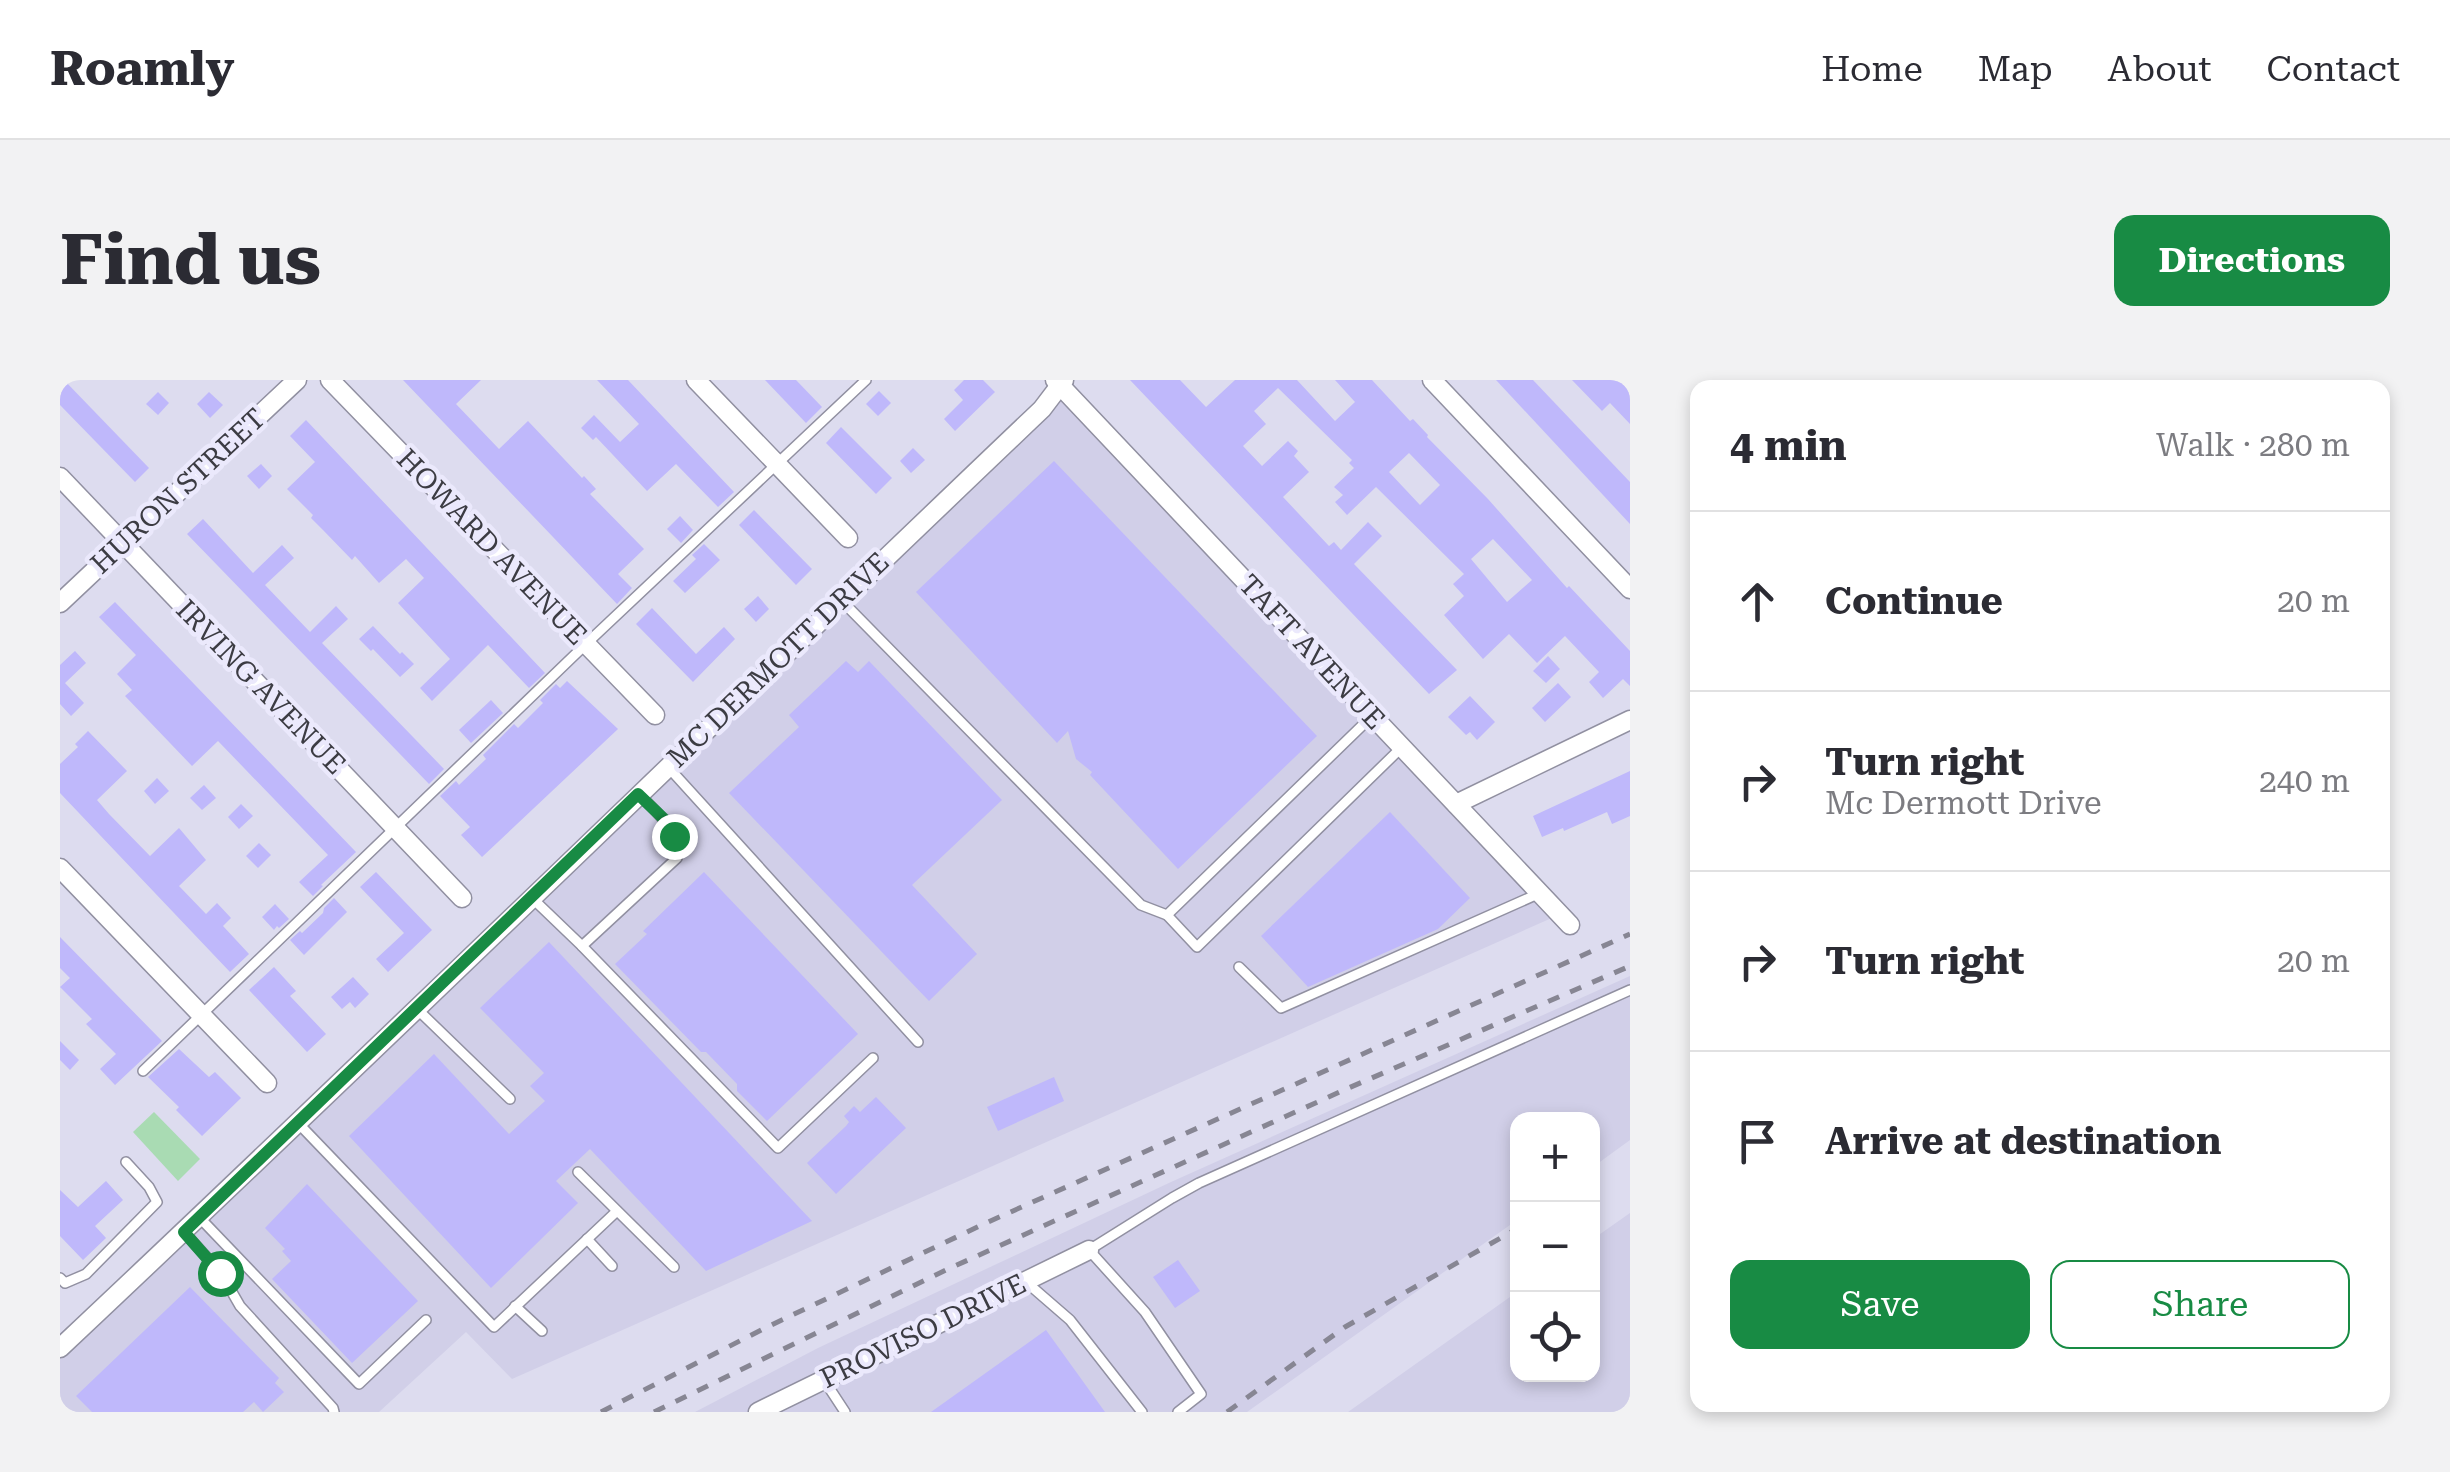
<!DOCTYPE html>
<html lang="en">
<head>
<meta charset="utf-8">
<style>
	:root { --surface:#fff; --page:#f2f2f3; --text:#2b2b33; --muted:#7c7c81; --line:#e1e1e2; --accent:#188b44 }
	body { margin:0; font-family:"Roboto Serif",serif; background:var(--page); color:var(--text) }
	.controls { position:absolute; right:30px; bottom:30px; display:grid; overflow:hidden; border-radius:20px; box-shadow:0 5px 15px #0003 }
	.controls button { width:90px; height:90px; display:grid; place-items:center; padding:0; border:0; border-bottom:2px solid var(--line); background:var(--surface); color:var(--text); font:50px sans-serif }
	.stop { position:absolute; width:30px; height:30px; margin:-22px; border:8px solid #188b44; border-radius:50%; background:#fff }
	.stop.end { background:#188b44; border-color:#fff; box-shadow:0 2px 10px #0008 }
	.list { margin:0; padding:0; list-style:none }
	h2 { display:flex; justify-content:space-between; align-items:center; height:130px; margin:0; padding:0 40px; font-size:42px }
	h2 small { font-size:32px; font-weight:400; color:var(--muted) }
	.list li { display:grid; grid-template-columns:65px 1fr auto; gap:30px; align-items:center; box-sizing:border-box; height:180px; padding:0 40px; border-top:2px solid var(--line) }
	.list b { display:block; font-size:38px; white-space:nowrap }
	.list p { margin:0; font-size:32px; white-space:nowrap; color:var(--muted) }
	.list em { font-size:32px; font-style:normal; color:var(--muted) }
	.actions { display:flex; gap:20px; padding:30px 40px }
	.actions a { flex:1; padding:22px 0; border:2px solid var(--accent); border-radius:20px; text-align:center; font-size:35px; color:var(--accent) }
	.actions .main { background:var(--accent); color:#fff }
	.icon { flex:none; width:55px; height:55px; fill:none; stroke:currentColor; stroke-width:2; stroke-linecap:round; stroke-linejoin:round }
	.map { position:relative; flex:none; width:1570px; height:1032px; overflow:hidden; border-radius:20px }
	header { display:flex; align-items:center; gap:60px; box-sizing:border-box; height:140px; padding:0 50px; background:var(--surface); border-bottom:2px solid var(--line) }
	header strong { font-size:48px }
	nav { display:flex; gap:55px; margin-inline-start:auto; font-size:35px }
	.intro { display:flex; align-items:center; justify-content:space-between; box-sizing:border-box; height:240px; padding:0 60px }
	h1 { margin:0; font-size:70px }
	.button { padding:25px 45px; border-radius:20px; background:var(--accent); color:#fff; font-size:35px; font-weight:700 }
	main { display:flex; gap:60px; padding:0 60px }
	aside { flex:1; background:var(--surface); border-radius:20px; box-shadow:0 5px 15px #0003 }
	.map>svg:first-child { display:block }
</style>
</head>
<body>
<header>
<strong>Roamly</strong>
<nav><a>Home</a><a>Map</a><a>About</a><a>Contact</a></nav>
</header>
<div class="intro"><h1>Find us</h1><a class="button">Directions</a></div>
<main>
<div class="map">
<svg width="1570" height="1032" viewBox="0 0 1570 1032">
	<rect width="100%" height="100%" fill="#dddcef"/>
	<g fill="#d1cfe8">
		<path d="M 1001,15 L 1494,537 L 452,999 L 406,952 L 319,1032 L 0,1032 L 0,973 Z"/>
		<path d="M 1570,596 L 1570,760 L 1533,787 L 1532,739 L 1458,739 L 1457,840 L 1187,1032 L 635,1032 L 758,968 L 1111,802 Z"/>
		<path d="M 1570,833 L 1570,1032 L 1288,1032 L 1457,912 L 1458,994 L 1532,994 L 1533,859 Z"/>
	</g>
	<path fill="#a9dbb3" d="M 94,732 L 140,779 L 118,801 L 73,752 Z"/>
	<g fill="#bfb8fb" fill-rule="evenodd">
		<path d="M 0,0 L 4,0 L 89,88 L 75,102 L 0,25 Z"/>
		<path d="M 343,0 L 421,0 L 396,24 L 439,69 L 468,41 L 522,98 L 524,96 L 536,109 L 530,114 L 584,169 L 558,194 L 572,208 L 557,224 Z"/>
		<path d="M 537,0 L 568,0 L 674,112 L 658,127 L 616,84 L 587,111 L 536,57 L 533,60 L 521,48 L 534,35 L 560,62 L 579,44 Z"/>
		<path d="M 705,0 L 736,0 L 762,27 L 746,43 Z"/>
		<path d="M 904,0 L 923,0 L 935,12 L 895,51 L 884,39 L 903,20 L 894,10 Z"/>
		<path d="M 1070,0 L 1120,0 L 1146,27 L 1175,0 L 1237,0 L 1275,41 L 1295,22 L 1275,0 L 1312,0 L 1350,41 L 1353,39 L 1368,55 L 1367,57 L 1428,119 L 1507,208 L 1509,206 L 1570,271 L 1570,306 L 1563,299 L 1543,318 L 1529,302 L 1539,292 L 1505,256 L 1477,283 L 1449,254 L 1423,279 L 1384,235 L 1404,216 L 1393,204 L 1404,194 L 1316,107 L 1287,135 L 1275,122 L 1283,115 L 1274,107 L 1294,88 L 1289,83 L 1292,80 L 1218,8 L 1194,31 L 1206,44 L 1183,66 L 1202,86 L 1228,61 L 1238,71 L 1234,76 L 1249,92 L 1223,117 L 1269,166 L 1274,162 L 1281,170 L 1308,142 L 1322,156 L 1294,184 L 1397,290 L 1369,314 ZM 1349,73 L 1380,105 L 1360,125 L 1329,92 ZM 1433,159 L 1472,200 L 1447,222 L 1411,179 Z"/>
		<path d="M 1436,0 L 1473,0 L 1570,102 L 1570,144 Z"/>
		<path d="M 1512,0 L 1570,0 L 1570,44 L 1550,23 L 1542,31 Z"/>
		<path d="M 819,11 L 831,23 L 818,36 L 806,24 Z"/>
		<path d="M 98,12 L 109,23 L 98,35 L 86,24 Z"/>
		<path d="M 149,12 L 163,25 L 150,38 L 137,24 Z"/>
		<path d="M 246,40 L 485,293 L 469,308 L 428,265 L 372,321 L 360,308 L 390,279 L 338,223 L 364,198 L 346,179 L 319,203 L 295,176 L 292,180 L 263,150 L 251,138 L 253,135 L 227,109 L 255,82 L 230,56 Z"/>
		<path d="M 781,47 L 832,98 L 816,114 L 766,63 Z"/>
		<path d="M 853,68 L 865,80 L 851,93 L 840,81 Z"/>
		<path d="M 994,81 L 1257,356 L 1118,489 L 1030,395 L 1032,392 L 1016,379 L 1008,351 L 997,363 L 856,212 Z"/>
		<path d="M 201,84 L 212,96 L 199,109 L 187,96 Z"/>
		<path d="M 694,130 L 752,189 L 736,205 L 679,145 Z"/>
		<path d="M 620,136 L 633,150 L 621,163 L 607,149 Z"/>
		<path d="M 143,139 L 193,193 L 222,165 L 234,178 L 205,205 L 250,252 L 276,226 L 288,239 L 262,263 L 384,389 L 369,404 L 127,154 Z"/>
		<path d="M 644,164 L 660,180 L 625,213 L 613,201 L 636,179 L 632,175 Z"/>
		<path d="M 698,216 L 709,229 L 696,242 L 684,229 Z"/>
		<path d="M 55,222 L 296,472 L 261,505 L 263,506 L 253,516 L 239,502 L 268,475 L 158,361 L 132,386 L 65,316 L 72,310 L 57,294 L 76,275 L 39,237 Z"/>
		<path d="M 592,228 L 636,274 L 664,247 L 675,259 L 633,302 L 576,244 Z"/>
		<path d="M 313,246 L 340,274 L 342,272 L 354,284 L 340,297 L 313,269 L 311,271 L 299,259 Z"/>
		<path d="M 15,271 L 26,283 L 5,303 L 24,323 L 11,336 L 0,324 L 0,285 Z"/>
		<path d="M 1488,276 L 1500,289 L 1486,303 L 1473,291 Z"/>
		<path d="M 786,281 L 798,292 L 809,281 L 942,420 L 852,505 L 917,574 L 869,621 L 669,413 L 739,347 L 729,335 Z"/>
		<path d="M 507,301 L 558,349 L 422,477 L 401,455 L 410,447 L 380,416 L 396,401 L 399,405 L 426,379 L 423,375 L 454,344 L 458,348 L 483,323 L 480,320 L 496,304 L 500,308 Z"/>
		<path d="M 1498,303 L 1511,317 L 1485,342 L 1472,328 Z"/>
		<path d="M 1410,316 L 1435,342 L 1417,360 L 1410,352 L 1406,355 L 1388,337 Z"/>
		<path d="M 431,320 L 443,333 L 411,363 L 399,350 Z"/>
		<path d="M 28,351 L 67,391 L 37,420 L 49,434 L 90,476 L 119,448 L 146,480 L 119,506 L 146,534 L 157,523 L 171,538 L 163,546 L 189,574 L 170,592 L 0,413 L 0,384 L 18,367 L 15,364 Z"/>
		<path d="M 1570,391 L 1570,436 L 1552,444 L 1547,432 L 1504,451 L 1503,448 L 1482,457 L 1473,436 Z"/>
		<path d="M 97,398 L 109,411 L 95,424 L 84,411 Z"/>
		<path d="M 144,405 L 156,418 L 142,430 L 130,418 Z"/>
		<path d="M 181,424 L 193,436 L 179,449 L 168,437 Z"/>
		<path d="M 1330,432 L 1410,518 L 1378,549 L 1248,607 L 1201,556 Z"/>
		<path d="M 199,463 L 211,475 L 198,488 L 186,476 Z"/>
		<path d="M 316,492 L 372,550 L 328,592 L 316,579 L 344,553 L 300,507 Z"/>
		<path d="M 644,492 L 798,654 L 707,741 L 677,711 L 677,704 L 646,672 L 641,672 L 555,584 L 587,554 L 583,551 Z"/>
		<path d="M 274,518 L 287,532 L 244,575 L 230,560 L 240,551 L 242,553 L 263,533 L 264,528 Z"/>
		<path d="M 215,524 L 229,539 L 219,548 L 217,546 L 214,550 L 202,537 Z"/>
		<path d="M 0,557 L 102,661 L 55,705 L 40,689 L 56,674 L 26,644 L 32,639 L 0,607 L 10,598 L 0,588 Z"/>
		<path d="M 489,562 L 752,841 L 646,891 L 530,769 L 496,801 L 518,823 L 431,908 L 289,756 L 374,674 L 449,754 L 485,721 L 470,706 L 484,693 L 420,628 Z"/>
		<path d="M 214,587 L 236,611 L 230,616 L 266,654 L 247,672 L 189,610 Z"/>
		<path d="M 293,597 L 309,614 L 295,628 L 290,622 L 282,629 L 271,617 Z"/>
		<path d="M 0,661 L 19,680 L 10,690 L 0,680 Z"/>
		<path d="M 119,669 L 149,697 L 155,692 L 181,718 L 142,756 L 116,730 L 119,727 L 88,697 Z"/>
		<path d="M 994,697 L 1004,721 L 938,751 L 927,727 Z"/>
		<path d="M 816,717 L 846,748 L 776,814 L 747,783 L 786,746 L 789,742 L 784,736 L 794,726 L 800,732 Z"/>
		<path d="M 46,801 L 63,820 L 35,846 L 46,858 L 23,880 L 0,856 L 0,810 L 18,827 Z"/>
		<path d="M 247,804 L 358,921 L 292,983 L 212,899 L 231,881 L 222,871 L 225,869 L 205,848 Z"/>
		<path d="M 1118,880 L 1140,911 L 1115,928 L 1093,897 Z"/>
		<path d="M 130,907 L 219,998 L 215,1003 L 224,1012 L 203,1032 L 194,1022 L 183,1032 L 32,1032 L 16,1016 Z"/>
		<path d="M 986,950 L 1045,1032 L 871,1032 Z"/>
	</g>
	<g fill="none" stroke-linecap="round" stroke-linejoin="round">
		<g stroke="#9190a1" stroke-width="12">
			<g id="service">
				<path d="M 781,220 L 1081,525 L 1107,535 L 1312,336"/>
				<path d="M 609,388 L 858,662"/>
				<path d="M 472,518 L 522,566 L 617,478 C 613,446 603,437 580,416"/>
				<path d="M 1107,535 L 1137,567 L 1342,367"/>
				<path d="M 522,566 L 718,768 L 813,678"/>
				<path d="M 1179,587 L 1221,628 L 1480,513"/>
				<path d="M 357,629 L 450,719"/>
				<path d="M 83,691 L 526,264 L 806,0"/>
				<path d="M 238,743 L 434,947 L 557,831"/>
				<path d="M 518,792 L 614,887"/>
				<path d="M 139,837 L 299,1004 L 366,940"/>
				<path d="M 124,852 L 161,893 L 180,926 L 273,1028 L 274,1032"/>
				<path d="M 527,859 L 552,886"/>
				<path d="M 0,898 L 5,903 L 26,894 L 97,822 L 89,807 L 66,782"/>
				<path d="M 965,901 L 1010,940 L 1082,1032"/>
				<path d="M 455,926 L 482,951"/>
				<path d="M 764,1000 L 785,1032"/>
				<path d="M 1118,1032 L 1141,1014 L 1085,932 L 1029,870 L 1112,818 L 1139,803 L 1570,610"/>
			</g>
		</g>
		<g stroke="#9190a1" stroke-width="21">
			<g id="minor">
				<path d="M 270,0 L 595,335"/>
				<path d="M 636,0 L 788,158"/>
				<path d="M 995,0 L 1510,545"/>
				<path d="M 1372,0 L 1570,209"/>
				<path d="M 0,97 L 402,518"/>
				<path d="M 0,223 L 237,0"/>
				<path d="M 1396,424 L 1570,340"/>
				<path d="M 0,488 L 207,703"/>
				<path d="M 0,968 C 330,658 654,341 982,29 L 1004,0"/>
				<path d="M 698,1032 L 1029,870"/>
			</g>
		</g>
		<use href="#service" stroke="#fff" stroke-width="9"/>
		<use href="#minor" stroke="#fff" stroke-width="18"/>
		<g stroke="#878693" stroke-width="5" stroke-dasharray="12 12" stroke-linecap="butt">
			<path d="M 541,1032 L 707,947 L 926,843 L 1570,554"/>
			<path d="M 594,1032 L 886,890 L 1284,710 L 1570,586"/>
			<path d="M 1167,1032 L 1285,947 L 1458,848"/>
		</g>
	</g>
	<g fill="none" stroke-linecap="round" stroke-linejoin="round">
		<path stroke="#188b44" stroke-width="12" d="M 160,893 L 124,852 L 578,414 L 606,441 L 614,456"/>
	</g>
	<g text-anchor="middle" dominant-baseline="central" stroke-width="9" stroke-linejoin="round" paint-order="stroke">
		<g font-size="28" fill="#3c3c43" stroke="#ebe9fc">
			<text transform="translate(118 111) rotate(-43)">HURON STREET</text>
			<text transform="translate(432 167) rotate(46)">HOWARD AVENUE</text>
			<text transform="translate(1252 272) rotate(47)">TAFT AVENUE</text>
			<text transform="translate(718 280) rotate(-44)">MC DERMOTT DRIVE</text>
			<text transform="translate(201 307) rotate(46)">IRVING AVENUE</text>
			<text transform="translate(863 951) rotate(-26)">PROVISO DRIVE</text>
		</g>
	</g>
</svg>
<div class="controls">
<button>+</button>
<button>−</button>
<button><svg class="icon" aria-label="locate" viewBox="0 0 24 24"><circle cx="12" cy="12" r="6"/><path d="M12 2v4M12 18v4M2 12h4M18 12h4"/></svg></button>
</div>
<div class="stop" style="left:160px;top:893px"></div>
<div class="stop end" style="left:614px;top:456px"></div>
</div>
<aside>
<h2>4 min<small>Walk · 280 m</small></h2>
<ul class="list">
<li><svg class="icon" aria-label="ahead" viewBox="0 0 24 24"><path d="M12 20V5M6 11l6-6 6 6"/></svg><div><b>Continue</b></div><em>20 m</em></li>
<li><svg class="icon" aria-label="right" viewBox="0 0 24 24"><path d="M7 20v-9h11M14 6l5 5-5 5"/></svg><div><b>Turn right</b><p>Mc Dermott Drive</p></div><em>240 m</em></li>
<li><svg class="icon" aria-label="right" viewBox="0 0 24 24"><path d="M7 20v-9h11M14 6l5 5-5 5"/></svg><div><b>Turn right</b></div><em>20 m</em></li>
<li><svg class="icon" aria-label="arrive" viewBox="0 0 24 24"><path d="M6 21V4h12l-3 4 3 4H6"/></svg><div><b>Arrive at destination</b></div></li>
</ul>
<div class="actions"><a class="main">Save</a><a>Share</a></div>
</aside>
</main>
</body>
</html>
